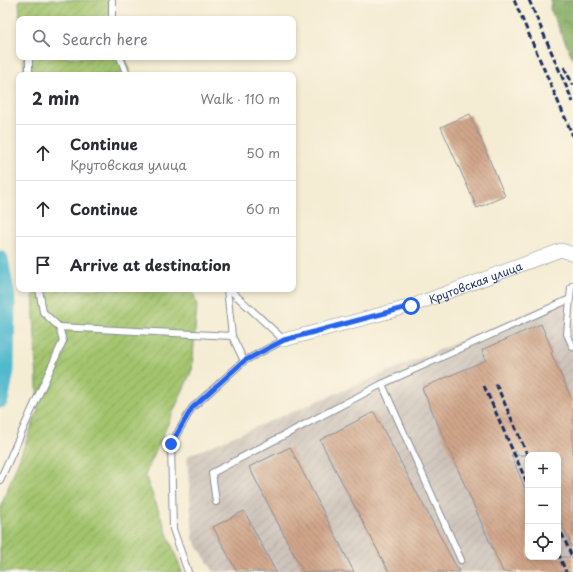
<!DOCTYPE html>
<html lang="en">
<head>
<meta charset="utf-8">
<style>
	:root { --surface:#fff; --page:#f2f2f3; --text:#2b2b33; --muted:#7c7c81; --line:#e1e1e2 }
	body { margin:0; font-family:"Playpen Sans",sans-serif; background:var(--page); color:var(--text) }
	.controls { position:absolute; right:12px; bottom:12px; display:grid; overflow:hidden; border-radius:8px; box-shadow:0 2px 6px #0003 }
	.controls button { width:36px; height:36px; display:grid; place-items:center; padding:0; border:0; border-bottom:1px solid var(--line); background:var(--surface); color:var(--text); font:20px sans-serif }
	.stop { position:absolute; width:12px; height:12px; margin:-9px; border:3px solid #2563eb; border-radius:50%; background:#fff }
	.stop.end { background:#2563eb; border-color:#fff; box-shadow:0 1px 4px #0008 }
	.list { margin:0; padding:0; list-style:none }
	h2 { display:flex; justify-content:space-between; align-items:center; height:52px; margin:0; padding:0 16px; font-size:17px }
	h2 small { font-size:13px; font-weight:400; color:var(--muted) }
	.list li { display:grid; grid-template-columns:26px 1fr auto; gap:12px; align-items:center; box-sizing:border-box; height:56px; padding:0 16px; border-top:1px solid var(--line) }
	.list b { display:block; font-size:15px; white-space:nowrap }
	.list p { margin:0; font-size:13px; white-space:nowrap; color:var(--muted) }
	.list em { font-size:13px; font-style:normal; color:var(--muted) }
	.icon { flex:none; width:22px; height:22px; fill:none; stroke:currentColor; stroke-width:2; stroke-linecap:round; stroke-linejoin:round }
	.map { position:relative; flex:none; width:573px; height:572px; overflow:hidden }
	.search { position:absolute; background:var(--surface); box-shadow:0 2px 6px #0003; left:16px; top:16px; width:280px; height:44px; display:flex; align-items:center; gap:10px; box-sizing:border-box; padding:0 14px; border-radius:8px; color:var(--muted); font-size:15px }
	.panel { position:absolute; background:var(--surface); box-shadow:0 2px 6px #0003; left:16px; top:72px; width:280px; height:220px; border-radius:8px }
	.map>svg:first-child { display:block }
</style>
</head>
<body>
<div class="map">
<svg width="573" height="572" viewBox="0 0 573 572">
	<defs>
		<pattern id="industrial-furrows" width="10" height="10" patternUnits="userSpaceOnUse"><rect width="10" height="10" fill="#ccc2b9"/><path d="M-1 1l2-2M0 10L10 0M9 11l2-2" fill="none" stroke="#afa7a1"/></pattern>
		<pattern id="forest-crowns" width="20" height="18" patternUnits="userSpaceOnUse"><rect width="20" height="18" fill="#82aa60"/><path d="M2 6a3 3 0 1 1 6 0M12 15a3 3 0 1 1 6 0" fill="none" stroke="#6a8b52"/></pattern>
		<pattern id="garden-furrows" width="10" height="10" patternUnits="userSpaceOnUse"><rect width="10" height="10" fill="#a3c46d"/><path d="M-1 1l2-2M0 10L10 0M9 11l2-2" fill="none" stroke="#84a05d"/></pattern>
		<pattern id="building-back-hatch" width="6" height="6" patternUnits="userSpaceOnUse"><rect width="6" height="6" fill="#d0a68a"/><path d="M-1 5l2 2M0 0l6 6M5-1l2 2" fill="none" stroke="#a88874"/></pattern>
	</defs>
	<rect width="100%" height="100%" fill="#fcf5e5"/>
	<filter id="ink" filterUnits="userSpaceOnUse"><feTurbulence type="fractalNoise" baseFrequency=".025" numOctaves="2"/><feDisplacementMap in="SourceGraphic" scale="8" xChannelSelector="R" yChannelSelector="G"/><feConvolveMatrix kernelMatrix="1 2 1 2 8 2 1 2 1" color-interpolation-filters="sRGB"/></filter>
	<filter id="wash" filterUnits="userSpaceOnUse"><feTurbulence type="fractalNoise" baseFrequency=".012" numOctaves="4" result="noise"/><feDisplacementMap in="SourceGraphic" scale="16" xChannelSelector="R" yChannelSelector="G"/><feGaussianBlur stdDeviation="0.9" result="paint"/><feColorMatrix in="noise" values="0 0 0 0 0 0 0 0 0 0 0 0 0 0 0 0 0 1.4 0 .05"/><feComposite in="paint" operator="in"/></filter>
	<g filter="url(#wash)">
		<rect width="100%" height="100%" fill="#f4ecd3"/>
		<path fill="url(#industrial-furrows)" fill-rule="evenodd" d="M 573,294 L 573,572 L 214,572 L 193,539 L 187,456 ZM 528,455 L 558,455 L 558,557 L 528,557 Z"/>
		<path fill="url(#forest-crowns)" stroke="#4e6c5f" d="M 551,0 L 573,0 L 573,59 L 550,9 Z"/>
		<g fill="url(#garden-furrows)" stroke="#5f7a66">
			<path d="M 19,0 L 109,0 L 115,19 L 20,19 Z"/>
			<path d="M 23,57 L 125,57 L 131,75 L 24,75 Z"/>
			<path d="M 33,289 L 192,289 L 197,305 L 192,370 L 145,475 L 182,572 L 0,572 L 0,509 L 38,410 Z"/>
		</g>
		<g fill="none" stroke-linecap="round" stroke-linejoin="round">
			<path stroke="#50b9ce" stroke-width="17" d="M 0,259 L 7,298 L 6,370 L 0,400"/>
		</g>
		<g id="blocks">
			<g fill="url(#building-back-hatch)">
				<path d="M 470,114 L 505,196 L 477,208 L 441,127 Z"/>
				<path d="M 541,324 L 553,352 L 551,353 L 573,402 L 573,550 L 558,515 L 558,455 L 511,455 L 528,495 L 528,557 L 573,557 L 573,572 L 503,572 L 422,388 L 486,360 L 482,350 Z"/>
				<path d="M 374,412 L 459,572 L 389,572 L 320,440 Z"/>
				<path d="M 290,447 L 354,572 L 303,572 L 249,467 Z"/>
				<path d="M 244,511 L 276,572 L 237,572 L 213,527 Z"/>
			</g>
		</g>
	</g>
	<g filter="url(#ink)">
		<use href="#blocks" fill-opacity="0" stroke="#888e98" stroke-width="1"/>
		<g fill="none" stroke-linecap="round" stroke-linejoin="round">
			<g stroke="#888e98" stroke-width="8">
				<g id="service">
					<path d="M 112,19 L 112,0"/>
					<path d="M 29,57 L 29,75"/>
					<path d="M 120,57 L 127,75"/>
					<path d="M 573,285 L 571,287 L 567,334 L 573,347"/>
					<path d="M 227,289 L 232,336 L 244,361"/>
					<path d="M 59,327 L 232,336"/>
					<path d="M 0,480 L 63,341 L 59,327 L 43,312 L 39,289"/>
					<path d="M 216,502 L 212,473 L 382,384"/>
					<path d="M 461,560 L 382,384 L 570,299"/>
					<path d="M 188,572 L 173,529 L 171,444 L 192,408 L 244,361 L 284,340 L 229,289"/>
				</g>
			</g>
			<g stroke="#888e98" stroke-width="14">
				<g id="minor">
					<path id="s1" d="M 284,340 L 411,306 L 561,250 L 573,254"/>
				</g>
			</g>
			<use href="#service" stroke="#fff" stroke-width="6"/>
			<use href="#minor" stroke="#fff" stroke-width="13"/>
			<g stroke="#1b2f5e" stroke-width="3" stroke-dasharray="6 3" stroke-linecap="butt">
				<path d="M 514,0 L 573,136"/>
				<path d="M 529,0 L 573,102"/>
				<path d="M 564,67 L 573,85"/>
				<path d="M 496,384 L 528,456"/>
				<path d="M 484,386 L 528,485"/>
				<path d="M 558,525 L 573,559"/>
				<path d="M 558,553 L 566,572"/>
			</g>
		</g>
	</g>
	<g fill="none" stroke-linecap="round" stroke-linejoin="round" filter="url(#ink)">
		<path stroke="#2563eb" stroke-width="5" d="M 171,444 L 192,408 L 244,361 L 284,340 L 411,306"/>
	</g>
	<g text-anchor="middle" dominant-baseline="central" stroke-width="3" stroke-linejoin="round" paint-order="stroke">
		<g font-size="11" fill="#1b2f5e" stroke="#fcf5e5">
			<text stroke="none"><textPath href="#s1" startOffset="200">Крутовская улица</textPath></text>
		</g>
	</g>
</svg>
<div class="controls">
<button>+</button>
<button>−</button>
<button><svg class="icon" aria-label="locate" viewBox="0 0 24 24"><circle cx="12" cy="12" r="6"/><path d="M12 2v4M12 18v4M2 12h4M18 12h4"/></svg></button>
</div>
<div class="stop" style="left:411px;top:306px"></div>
<div class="stop end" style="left:171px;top:444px"></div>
<div class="search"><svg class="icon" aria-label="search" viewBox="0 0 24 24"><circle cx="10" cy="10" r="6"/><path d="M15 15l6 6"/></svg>Search here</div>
<section class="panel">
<h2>2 min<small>Walk · 110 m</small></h2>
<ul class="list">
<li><svg class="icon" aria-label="ahead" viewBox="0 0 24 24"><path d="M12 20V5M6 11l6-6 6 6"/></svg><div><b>Continue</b><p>Крутовская улица</p></div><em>50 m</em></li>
<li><svg class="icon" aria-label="ahead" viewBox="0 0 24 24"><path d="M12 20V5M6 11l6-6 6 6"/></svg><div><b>Continue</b></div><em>60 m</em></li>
<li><svg class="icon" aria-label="arrive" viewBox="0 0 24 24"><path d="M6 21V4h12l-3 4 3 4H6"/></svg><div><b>Arrive at destination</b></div></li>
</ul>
</section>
</div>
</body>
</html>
